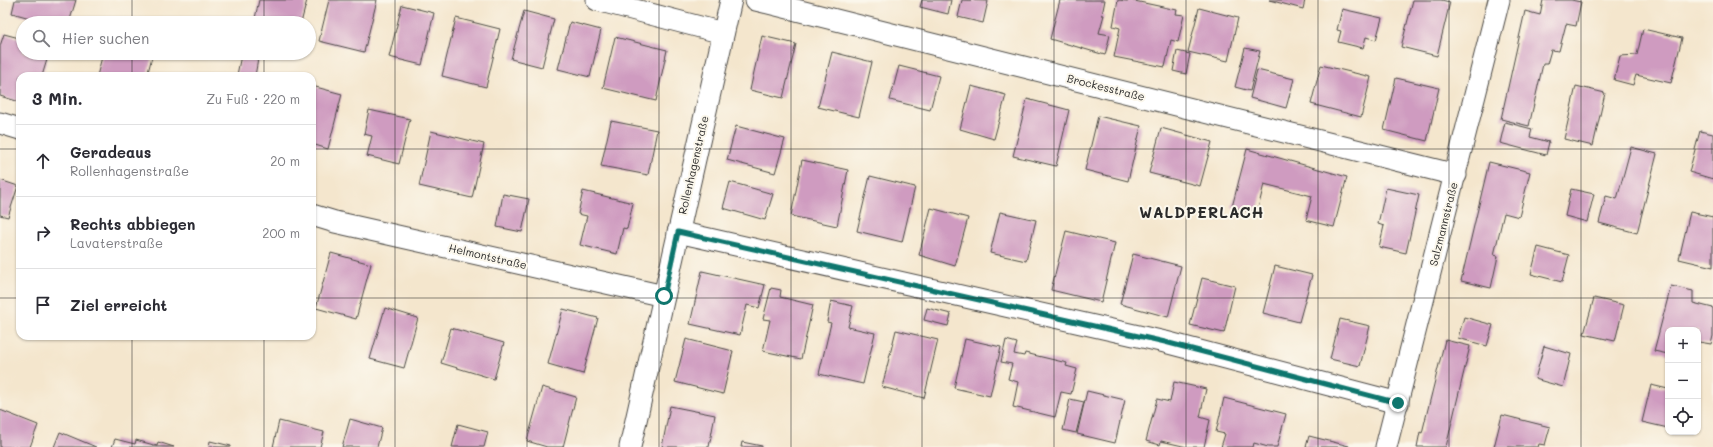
<!DOCTYPE html>
<html lang="de">
<head>
<meta charset="utf-8">
<style>
	:root { --surface:#fff; --page:#f7f7f7; --text:#2b2b33; --muted:#7c7c81; --line:#e1e1e2 }
	body { margin:0; font-family:Mali,sans-serif; background:var(--page); color:var(--text) }
	.controls { position:absolute; right:12px; bottom:12px; display:grid; overflow:hidden; border-radius:8px; box-shadow:0 1px 3px #0004 }
	.controls button { width:36px; height:36px; display:grid; place-items:center; padding:0; border:0; border-bottom:1px solid var(--line); background:var(--surface); color:var(--text); font:20px sans-serif }
	.stop { position:absolute; width:12px; height:12px; margin:-9px; border:3px solid #0f766e; border-radius:50%; background:#fff }
	.stop.end { background:#0f766e; border-color:#fff; box-shadow:0 1px 4px #0008 }
	.list { margin:0; padding:0; list-style:none }
	h2 { display:flex; justify-content:space-between; align-items:center; height:52px; margin:0; padding:0 16px; font-size:17px }
	h2 small { font-size:13px; font-weight:400; color:var(--muted) }
	.list li { display:grid; grid-template-columns:26px 1fr auto; gap:12px; align-items:center; box-sizing:border-box; height:72px; padding:0 16px; border-top:1px solid var(--line) }
	.list b { display:block; font-size:15px; white-space:nowrap }
	.list p { margin:0; font-size:13px; white-space:nowrap; color:var(--muted) }
	.list em { font-size:13px; font-style:normal; color:var(--muted) }
	.icon { flex:none; width:22px; height:22px; fill:none; stroke:currentColor; stroke-width:2; stroke-linecap:round; stroke-linejoin:round }
	.map { position:relative; flex:none; width:1713px; height:447px; overflow:hidden }
	.search { position:absolute; background:var(--surface); box-shadow:0 1px 3px #0004; left:16px; top:16px; width:300px; height:44px; display:flex; align-items:center; gap:10px; box-sizing:border-box; padding:0 14px; border-radius:22px; color:var(--muted); font-size:15px }
	.panel { position:absolute; background:var(--surface); box-shadow:0 1px 3px #0004; left:16px; top:72px; width:300px; height:268px; border-radius:12px }
	.map>svg:first-child { display:block }
</style>
</head>
<body>
<div class="map">
<svg width="1713" height="447" viewBox="0 0 1713 447">
	<rect width="100%" height="100%" fill="#fbf7ec"/>
	<filter id="ink" filterUnits="userSpaceOnUse"><feTurbulence type="fractalNoise" baseFrequency=".025" numOctaves="2"/><feDisplacementMap in="SourceGraphic" scale="8" xChannelSelector="R" yChannelSelector="G"/><feConvolveMatrix kernelMatrix="1 2 1 2 8 2 1 2 1" color-interpolation-filters="sRGB"/></filter>
	<filter id="wash" filterUnits="userSpaceOnUse"><feTurbulence type="fractalNoise" baseFrequency=".012" numOctaves="4" result="noise"/><feDisplacementMap in="SourceGraphic" scale="16" xChannelSelector="R" yChannelSelector="G"/><feGaussianBlur stdDeviation="0.9" result="paint"/><feColorMatrix in="noise" values="0 0 0 0 0 0 0 0 0 0 0 0 0 0 0 0 0 1.4 0 .05"/><feComposite in="paint" operator="in"/></filter>
	<g filter="url(#wash)">
		<rect width="100%" height="100%" fill="#f4e6cd"/>
		<g id="blocks">
			<g fill="#cf9bc0">
				<path d="M 15,0 L 76,0 L 69,23 L 48,23 L 12,13 Z"/>
				<path d="M 259,0 L 307,0 L 301,23 L 254,23 Z"/>
				<path d="M 329,0 L 377,0 L 364,52 L 319,41 Z"/>
				<path d="M 922,0 L 951,0 L 948,14 L 920,7 Z"/>
				<path d="M 962,0 L 988,1 L 983,23 L 958,17 Z"/>
				<path d="M 1060,0 L 1105,0 L 1102,15 L 1104,15 L 1099,33 L 1110,35 L 1105,55 L 1050,39 Z"/>
				<path d="M 1118,0 L 1127,1 L 1130,0 L 1177,10 L 1176,14 L 1184,15 L 1178,42 L 1171,40 L 1165,67 L 1114,57 L 1120,28 L 1113,26 Z"/>
				<path d="M 1269,0 L 1305,0 L 1303,9 Z"/>
				<path d="M 1413,0 L 1441,0 L 1450,2 L 1437,56 L 1401,47 Z"/>
				<path d="M 1543,0 L 1571,0 L 1581,2 L 1576,26 L 1566,24 L 1559,51 L 1551,50 L 1547,64 L 1543,64 L 1529,126 L 1501,119 L 1525,11 L 1540,15 Z"/>
				<path d="M 402,5 L 434,13 L 422,65 L 389,57 Z"/>
				<path d="M 1199,8 L 1238,18 L 1228,61 L 1188,52 Z"/>
				<path d="M 1342,9 L 1382,18 L 1376,40 L 1366,37 L 1363,48 L 1338,42 L 1341,31 L 1337,30 Z"/>
				<path d="M 524,11 L 554,19 L 542,67 L 511,59 Z"/>
				<path d="M 456,18 L 500,29 L 486,87 L 442,76 Z"/>
				<path d="M 570,22 L 601,30 L 590,77 L 558,69 Z"/>
				<path d="M 1643,29 L 1682,38 L 1671,83 L 1636,75 L 1633,85 L 1614,80 L 1620,56 L 1637,55 Z"/>
				<path d="M 4,34 L 23,39 L 23,53 L 49,53 L 42,76 L 20,76 L 20,102 L 0,96 L 0,46 Z"/>
				<path d="M 762,36 L 796,44 L 783,98 L 750,90 Z"/>
				<path d="M 615,37 L 667,50 L 656,101 L 603,88 Z"/>
				<path d="M 1245,48 L 1260,51 L 1250,91 L 1235,87 Z"/>
				<path d="M 1177,51 L 1190,54 L 1186,74 L 1173,71 Z"/>
				<path d="M 832,52 L 872,62 L 859,117 L 818,107 Z"/>
				<path d="M 103,53 L 153,53 L 147,76 L 97,76 Z"/>
				<path d="M 164,53 L 175,53 L 174,57 L 163,55 Z"/>
				<path d="M 241,55 L 258,59 L 255,76 L 237,75 Z"/>
				<path d="M 1321,65 L 1371,77 L 1361,117 L 1311,104 Z"/>
				<path d="M 899,66 L 939,76 L 930,110 L 890,100 Z"/>
				<path d="M 1257,70 L 1294,79 L 1286,108 L 1250,98 Z"/>
				<path d="M 1396,78 L 1439,88 L 1427,141 L 1384,130 Z"/>
				<path d="M 312,86 L 342,94 L 328,149 L 312,144 Z"/>
				<path d="M 971,86 L 1006,95 L 994,139 L 960,129 Z"/>
				<path d="M 1576,86 L 1605,93 L 1593,146 L 1564,139 Z"/>
				<path d="M 1027,99 L 1069,110 L 1056,166 L 1013,156 Z"/>
				<path d="M 369,110 L 410,119 L 399,164 L 367,156 L 372,136 L 364,134 Z"/>
				<path d="M 1098,116 L 1141,126 L 1128,181 L 1085,170 Z"/>
				<path d="M 611,121 L 657,130 L 648,175 L 601,166 Z"/>
				<path d="M 1505,122 L 1532,129 L 1530,137 L 1549,142 L 1546,155 L 1500,143 Z"/>
				<path d="M 736,126 L 785,139 L 775,173 L 727,160 Z"/>
				<path d="M 1161,128 L 1212,142 L 1200,186 L 1149,173 Z"/>
				<path d="M 431,131 L 484,144 L 472,198 L 419,186 Z"/>
				<path d="M 1700,131 L 1713,134 L 1713,179 L 1689,172 Z"/>
				<path d="M 1631,147 L 1657,154 L 1637,233 L 1599,223 L 1606,196 L 1617,199 Z"/>
				<path d="M 1247,149 L 1347,177 L 1334,227 L 1306,220 L 1312,196 L 1264,184 L 1257,213 L 1232,207 Z"/>
				<path d="M 802,160 L 848,170 L 837,226 L 791,216 Z"/>
				<path d="M 1489,162 L 1530,172 L 1519,217 L 1504,213 L 1494,255 L 1498,256 L 1491,288 L 1461,281 Z"/>
				<path d="M 870,176 L 915,187 L 902,242 L 857,231 Z"/>
				<path d="M 0,180 L 18,186 L 8,217 L 0,215 Z"/>
				<path d="M 730,182 L 773,194 L 765,220 L 723,208 Z"/>
				<path d="M 1386,188 L 1419,195 L 1406,253 L 1379,247 L 1384,226 L 1378,224 Z"/>
				<path d="M 1571,189 L 1594,194 L 1587,222 L 1565,216 Z"/>
				<path d="M 583,191 L 633,203 L 627,229 L 623,228 L 617,254 L 580,245 L 587,216 L 578,214 Z"/>
				<path d="M 503,194 L 529,199 L 522,232 L 497,227 Z"/>
				<path d="M 931,208 L 968,218 L 955,266 L 919,255 Z"/>
				<path d="M 1000,212 L 1036,220 L 1026,261 L 990,253 Z"/>
				<path d="M 1690,212 L 1713,217 L 1713,267 L 1679,259 Z"/>
				<path d="M 1066,231 L 1115,243 L 1101,302 L 1051,290 Z"/>
				<path d="M 1538,247 L 1569,255 L 1562,282 L 1531,274 Z"/>
				<path d="M 331,253 L 371,264 L 356,319 L 316,308 Z"/>
				<path d="M 1133,254 L 1181,266 L 1168,317 L 1120,304 Z"/>
				<path d="M 1275,266 L 1312,275 L 1299,322 L 1263,313 Z"/>
				<path d="M 702,271 L 765,285 L 759,308 L 747,305 L 740,335 L 690,324 Z"/>
				<path d="M 1202,278 L 1235,286 L 1224,333 L 1190,325 Z"/>
				<path d="M 1671,286 L 1693,291 L 1693,303 L 1713,308 L 1713,336 L 1711,344 L 1699,342 L 1698,345 L 1698,330 L 1668,330 L 1668,354 L 1654,351 Z"/>
				<path d="M 771,288 L 781,290 L 780,297 L 813,305 L 801,359 L 763,351 L 770,320 L 763,319 Z"/>
				<path d="M 1594,298 L 1624,305 L 1615,341 L 1584,334 Z"/>
				<path d="M 831,301 L 853,306 L 848,327 L 875,333 L 863,384 L 819,374 L 831,323 L 827,322 Z"/>
				<path d="M 385,308 L 418,318 L 404,368 L 370,359 Z"/>
				<path d="M 927,308 L 951,314 L 948,326 L 924,320 Z"/>
				<path d="M 563,309 L 598,318 L 583,374 L 548,364 Z"/>
				<path d="M 1464,317 L 1493,325 L 1487,346 L 1458,338 Z"/>
				<path d="M 1340,319 L 1370,326 L 1360,366 L 1330,359 Z"/>
				<path d="M 451,328 L 504,343 L 494,379 L 441,363 Z"/>
				<path d="M 896,330 L 938,340 L 924,398 L 882,387 Z"/>
				<path d="M 686,339 L 733,351 L 723,394 L 675,382 Z"/>
				<path d="M 965,339 L 1001,347 L 990,396 L 954,388 Z"/>
				<path d="M 1006,340 L 1017,343 L 1014,354 L 1024,356 L 1025,353 L 1067,363 L 1066,366 L 1077,369 L 1071,394 L 1061,392 L 1055,417 L 1013,407 L 1018,382 L 1008,379 L 1012,364 L 1001,362 Z"/>
				<path d="M 1445,340 L 1470,346 L 1446,447 L 1417,447 L 1420,432 L 1422,433 Z"/>
				<path d="M 1544,346 L 1571,354 L 1563,387 L 1535,379 Z"/>
				<path d="M 1174,382 L 1206,389 L 1200,417 L 1210,420 L 1204,447 L 1187,447 L 1161,441 L 1160,445 L 1146,441 L 1157,399 L 1170,402 Z"/>
				<path d="M 1651,385 L 1668,389 L 1668,428 L 1642,422 Z"/>
				<path d="M 542,387 L 576,397 L 563,447 L 547,447 L 527,441 Z"/>
				<path d="M 1087,391 L 1125,400 L 1115,443 L 1077,434 Z"/>
				<path d="M 1224,398 L 1286,414 L 1277,447 L 1268,447 L 1254,443 L 1253,447 L 1221,447 L 1225,434 L 1216,432 Z"/>
				<path d="M 1070,399 L 1084,402 L 1076,433 L 1063,430 Z"/>
				<path d="M 670,406 L 715,415 L 709,447 L 662,447 Z"/>
				<path d="M 0,410 L 38,425 L 30,447 L 0,447 Z"/>
				<path d="M 1502,415 L 1550,427 L 1545,445 L 1539,444 L 1538,447 L 1494,447 Z"/>
				<path d="M 350,419 L 382,428 L 377,447 L 342,447 Z"/>
				<path d="M 279,421 L 324,432 L 320,447 L 273,447 Z"/>
				<path d="M 458,424 L 488,432 L 484,447 L 452,447 Z"/>
				<path d="M 60,432 L 96,447 L 54,447 Z"/>
				<path d="M 1309,436 L 1349,446 L 1349,447 L 1306,447 Z"/>
				<path d="M 115,439 L 135,444 L 136,440 L 157,446 L 158,442 L 174,447 L 112,447 Z"/>
				<path d="M 210,441 L 231,446 L 231,447 L 209,447 Z"/>
				<path d="M 742,442 L 762,446 L 762,447 L 741,447 Z"/>
			</g>
		</g>
	</g>
	<g filter="url(#ink)">
		<use href="#blocks" fill-opacity="0" stroke="#494743" stroke-width="1"/>
		<g fill="none" stroke-linecap="round" stroke-linejoin="round">
			<g stroke="#494743" stroke-width="23">
				<g id="street">
					<path d="M 597,0 L 723,33"/>
					<path d="M 756,0 L 1456,175"/>
					<path d="M 0,123 L 20,129"/>
					<path d="M 312,215 L 335,222 L 664,296"/>
					<path d="M 678,232 L 1165,342 L 1398,403"/>
					<path d="M 630,447 L 731,0"/>
					<path d="M 1386,447 L 1499,0"/>
				</g>
			</g>
			<use href="#street" stroke="#fff" stroke-width="21"/>
		</g>
	</g>
	<g fill="none" stroke-linecap="round" stroke-linejoin="round" filter="url(#ink)">
		<path stroke="#0f766e" stroke-width="5" d="M 664,296 L 678,232 L 1165,342 L 1398,403"/>
	</g>
	<path fill="none" stroke="#2b2b2b" stroke-width="1" stroke-opacity="0.55" d="M 132,0 L 132,23M 264,0 L 264,23M 395,0 L 395,447M 527,0 L 527,447M 659,0 L 659,447M 791,0 L 791,447M 922,0 L 922,447M 1054,0 L 1054,447M 1186,0 L 1186,447M 1318,0 L 1318,447M 1449,0 L 1449,447M 1581,0 L 1581,447M 132,53 L 132,76M 264,53 L 264,76M 0,149 L 20,149M 312,149 L 1713,149M 0,298 L 20,298M 312,298 L 1713,298M 132,336 L 132,447M 264,336 L 264,447"/>
	<g text-anchor="middle" dominant-baseline="central" stroke-width="4" stroke-linejoin="round" paint-order="stroke">
		<g font-size="11" fill="#2b2b2b" stroke="#fbf7ec">
			<text transform="translate(1106 87) rotate(14)">Brockesstraße</text>
			<text transform="translate(693 165) rotate(-77)">Rollenhagenstraße</text>
			<text transform="translate(1443 224) rotate(-76)">Salzmannstraße</text>
			<text transform="translate(488 256) rotate(13)">Helmontstraße</text>
		</g>
		<g font-size="15" font-weight="bold" letter-spacing="1" fill="#2b2b2b" stroke="#fbf7ec">
			<text x="1202" y="212">WALDPERLACH</text>
		</g>
	</g>
</svg>
<div class="controls">
<button>+</button>
<button>−</button>
<button><svg class="icon" aria-label="locate" viewBox="0 0 24 24"><circle cx="12" cy="12" r="6"/><path d="M12 2v4M12 18v4M2 12h4M18 12h4"/></svg></button>
</div>
<div class="stop" style="left:664px;top:296px"></div>
<div class="stop end" style="left:1398px;top:403px"></div>
<div class="search"><svg class="icon" aria-label="search" viewBox="0 0 24 24"><circle cx="10" cy="10" r="6"/><path d="M15 15l6 6"/></svg>Hier suchen</div>
<section class="panel">
<h2>3 Min.<small>Zu Fuß · 220 m</small></h2>
<ul class="list">
<li><svg class="icon" aria-label="ahead" viewBox="0 0 24 24"><path d="M12 20V5M6 11l6-6 6 6"/></svg><div><b>Geradeaus</b><p>Rollenhagenstraße</p></div><em>20 m</em></li>
<li><svg class="icon" aria-label="right" viewBox="0 0 24 24"><path d="M7 20v-9h11M14 6l5 5-5 5"/></svg><div><b>Rechts abbiegen</b><p>Lavaterstraße</p></div><em>200 m</em></li>
<li><svg class="icon" aria-label="arrive" viewBox="0 0 24 24"><path d="M6 21V4h12l-3 4 3 4H6"/></svg><div><b>Ziel erreicht</b></div></li>
</ul>
</section>
</div>
</body>
</html>
